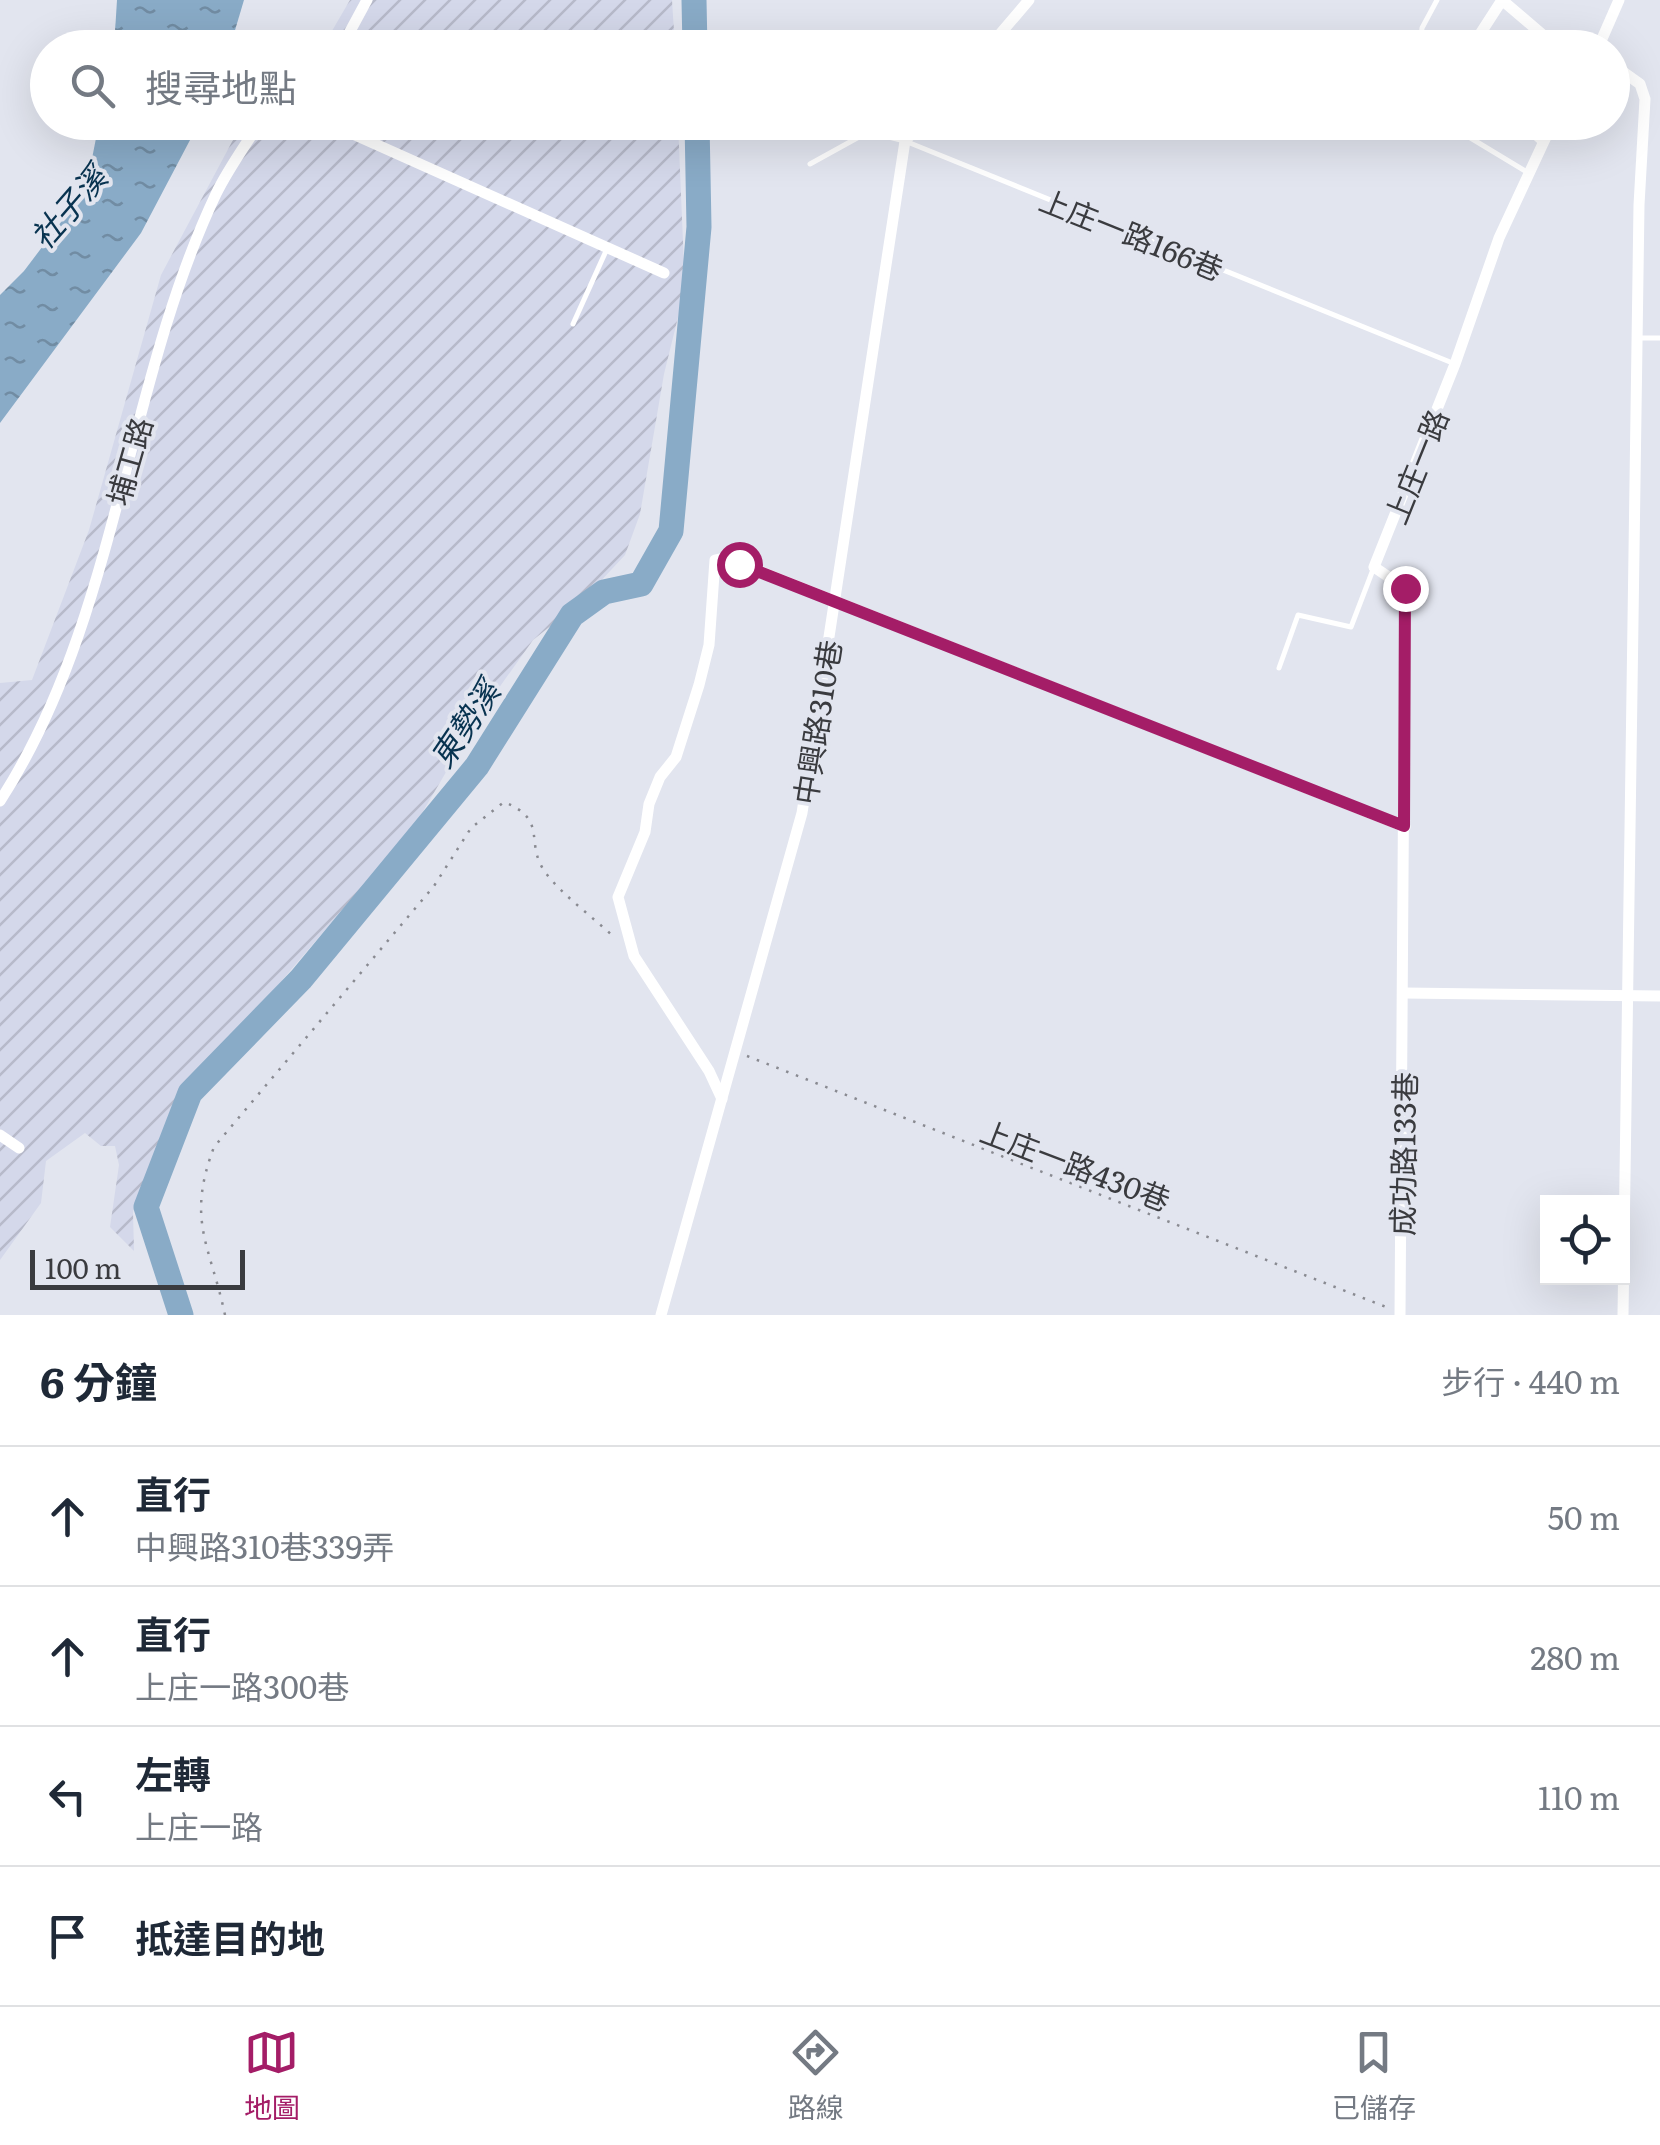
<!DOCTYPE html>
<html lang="zh-TW">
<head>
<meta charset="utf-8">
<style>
	:root { --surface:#fff; --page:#f6f6f7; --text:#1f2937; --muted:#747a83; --line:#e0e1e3; --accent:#a41d67 }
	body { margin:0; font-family:Literata,"Noto Sans TC",serif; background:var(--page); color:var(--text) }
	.controls { position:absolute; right:30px; bottom:30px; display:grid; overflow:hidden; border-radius:0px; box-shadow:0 10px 40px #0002 }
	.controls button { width:90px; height:90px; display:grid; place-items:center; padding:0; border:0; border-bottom:2px solid var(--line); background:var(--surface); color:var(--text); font:50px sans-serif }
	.scale { position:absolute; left:30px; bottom:25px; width:215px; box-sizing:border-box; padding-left:10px; border:5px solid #3a3b3f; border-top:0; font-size:28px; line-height:35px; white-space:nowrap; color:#3a3b3f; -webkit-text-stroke:8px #e2e5ef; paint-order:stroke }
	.stop { position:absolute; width:30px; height:30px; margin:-22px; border:8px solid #a41d67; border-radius:50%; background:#fff }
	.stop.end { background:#a41d67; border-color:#fff; box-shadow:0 2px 10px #0008 }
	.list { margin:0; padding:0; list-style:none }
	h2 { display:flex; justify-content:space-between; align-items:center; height:130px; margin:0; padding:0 40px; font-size:42px }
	h2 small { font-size:32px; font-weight:400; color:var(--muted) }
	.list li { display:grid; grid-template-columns:65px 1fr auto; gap:30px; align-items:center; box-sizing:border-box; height:140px; padding:0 40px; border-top:2px solid var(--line) }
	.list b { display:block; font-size:38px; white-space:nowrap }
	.list p { margin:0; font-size:32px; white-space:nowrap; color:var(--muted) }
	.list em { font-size:32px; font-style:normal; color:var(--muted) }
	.icon { flex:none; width:55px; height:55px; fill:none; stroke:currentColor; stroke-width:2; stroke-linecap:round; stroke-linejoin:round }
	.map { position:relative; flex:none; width:1660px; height:1315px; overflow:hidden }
	.search { position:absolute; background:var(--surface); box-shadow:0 10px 40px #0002; left:30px; right:30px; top:30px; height:110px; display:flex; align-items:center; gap:25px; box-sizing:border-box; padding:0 35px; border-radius:55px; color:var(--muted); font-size:38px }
	.sheet { height:690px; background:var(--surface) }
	nav { display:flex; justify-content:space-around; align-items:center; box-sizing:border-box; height:140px; border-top:2px solid var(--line); background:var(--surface); font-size:28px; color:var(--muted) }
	nav a { display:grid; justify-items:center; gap:5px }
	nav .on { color:var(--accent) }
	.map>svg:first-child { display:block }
</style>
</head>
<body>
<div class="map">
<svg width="1660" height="1315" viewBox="0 0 1660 1315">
	<defs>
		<pattern id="industrial-furrows" width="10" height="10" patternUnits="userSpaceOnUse" patternTransform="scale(2.5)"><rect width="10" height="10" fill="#d4d8ea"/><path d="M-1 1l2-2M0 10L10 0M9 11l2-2" fill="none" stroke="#b7baca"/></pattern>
		<pattern id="water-ripples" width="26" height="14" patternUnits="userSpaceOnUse" patternTransform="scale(2.5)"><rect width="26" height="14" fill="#89abc7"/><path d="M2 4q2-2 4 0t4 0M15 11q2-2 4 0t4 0" fill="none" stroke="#718ca3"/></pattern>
	</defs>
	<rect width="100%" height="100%" fill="#e2e5ef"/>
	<g fill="url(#industrial-furrows)">
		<path d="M 350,0 L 672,0 L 675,47 L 322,48 Z"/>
		<path d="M 242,123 L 678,123 L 685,289 L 664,374 L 640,514 L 625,555 L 583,600 L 533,640 L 479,716 L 415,825 L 170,1111 L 133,1212 L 134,1251 L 110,1227 L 119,1165 L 115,1146 L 101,1146 L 85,1133 L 46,1161 L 41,1203 L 0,1260 L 0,683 L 32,680 L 89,530 L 161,275 Z"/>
	</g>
	<g fill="url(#water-ripples)">
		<path d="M 117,0 L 244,0 L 230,47 L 114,47 Z"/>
		<path d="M 99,123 L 199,123 L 141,233 L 0,423 L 0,295 L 24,271 L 86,189 Z"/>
	</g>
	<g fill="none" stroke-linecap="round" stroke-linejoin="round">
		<g stroke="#89abc7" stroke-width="25">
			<path d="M 694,0 L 695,48"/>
			<path d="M 181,1315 L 146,1207 L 190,1093 L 301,979 L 477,766 L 572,615 L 604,592 L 641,584 L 671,531 L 699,227 L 697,122"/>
		</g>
		<g stroke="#898a91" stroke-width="2.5" stroke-dasharray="2.5 8" stroke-linecap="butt">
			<path d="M 747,1056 L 1386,1307"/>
			<path d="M 225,1315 C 210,1244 186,1221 214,1147 L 434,886 L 471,828 L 504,802 C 549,820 524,842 545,872 C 563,896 593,917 615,938"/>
		</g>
		<g stroke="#fff" stroke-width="5">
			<path d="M 1420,48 L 1422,28 L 1437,0"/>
			<path d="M 1444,122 L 1527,172"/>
			<path d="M 810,164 L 868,132 L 905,141 L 1455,364"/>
			<path d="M 573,324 L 606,251"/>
			<path d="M 1638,338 L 1660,338"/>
			<path d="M 1279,668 L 1298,615 L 1351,627 L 1374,567"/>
		</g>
		<g stroke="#fff" stroke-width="11">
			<path d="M 341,48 L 367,0"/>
			<path d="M 988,48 L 1029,0"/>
			<path d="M 1471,48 L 1502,0 L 1558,48"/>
			<path d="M 1598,48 L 1619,0"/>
			<path d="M 1612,64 L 1640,84 L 1645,99 L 1639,205 L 1623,1315"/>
			<path d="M 326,122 L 664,273"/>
			<path d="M 1522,122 L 1542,140"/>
			<path d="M 0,801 C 118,619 124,388 216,194 C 228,169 245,146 260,122"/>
			<path d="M 1404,993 L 1660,996"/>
			<path d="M 722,1099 L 709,1071 L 634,956 L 618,897 L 645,832 L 649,804 L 660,777 L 676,757 L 699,685 L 709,645 L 715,560 L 724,558 L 739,563 L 1405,827"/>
			<path d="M 0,1135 L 19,1148"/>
			<path d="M 661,1315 L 802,813 L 905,141 L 922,122"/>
			<path d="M 1400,1315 L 1405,588 L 1374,567 L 1455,364 L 1499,238 L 1553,122"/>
		</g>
	</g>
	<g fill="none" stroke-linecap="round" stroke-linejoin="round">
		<path stroke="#a41d67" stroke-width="12" d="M 739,564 L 1404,826 L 1405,588"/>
	</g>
	<g text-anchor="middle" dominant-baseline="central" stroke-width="8" stroke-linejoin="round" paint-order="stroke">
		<g font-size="30" fill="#3a3b3f" stroke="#e2e5ef">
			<text transform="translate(1132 233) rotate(22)">上庄一路166巷</text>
			<text transform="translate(128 461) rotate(-74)">埔工路</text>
			<text transform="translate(1415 466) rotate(-68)">上庄一路</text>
			<text transform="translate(816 722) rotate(-81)">中興路310巷</text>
			<text transform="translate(1402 1154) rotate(-89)">成功路133巷</text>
			<text transform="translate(1076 1164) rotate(21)">上庄一路430巷</text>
		</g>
		<g font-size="32" font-style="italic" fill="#083350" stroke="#e2e5ef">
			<text transform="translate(67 206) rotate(-49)">社子溪</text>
			<text transform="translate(463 723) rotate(-56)">東勢溪</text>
		</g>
	</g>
</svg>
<div class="controls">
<button><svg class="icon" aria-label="locate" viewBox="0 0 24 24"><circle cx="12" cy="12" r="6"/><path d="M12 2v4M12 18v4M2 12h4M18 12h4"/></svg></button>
</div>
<div class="scale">100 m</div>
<div class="stop" style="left:739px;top:564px"></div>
<div class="stop end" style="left:1405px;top:588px"></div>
<div class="search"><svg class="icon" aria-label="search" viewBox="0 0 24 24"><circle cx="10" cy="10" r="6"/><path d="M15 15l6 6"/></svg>搜尋地點</div>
</div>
<section class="sheet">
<h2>6 分鐘<small>步行 · 440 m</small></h2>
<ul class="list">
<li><svg class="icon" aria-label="ahead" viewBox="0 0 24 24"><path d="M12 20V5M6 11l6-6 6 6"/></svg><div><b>直行</b><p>中興路310巷339弄</p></div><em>50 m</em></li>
<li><svg class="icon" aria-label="ahead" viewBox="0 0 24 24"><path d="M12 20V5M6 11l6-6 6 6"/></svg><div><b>直行</b><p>上庄一路300巷</p></div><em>280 m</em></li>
<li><svg class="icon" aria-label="left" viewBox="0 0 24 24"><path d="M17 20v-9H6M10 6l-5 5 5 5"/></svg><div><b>左轉</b><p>上庄一路</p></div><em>110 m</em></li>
<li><svg class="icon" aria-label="arrive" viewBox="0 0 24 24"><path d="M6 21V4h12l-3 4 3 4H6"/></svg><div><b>抵達目的地</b></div></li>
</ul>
</section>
<nav>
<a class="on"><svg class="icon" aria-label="map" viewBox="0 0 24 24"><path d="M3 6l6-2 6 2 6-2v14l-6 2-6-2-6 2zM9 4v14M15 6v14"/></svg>地圖</a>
<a><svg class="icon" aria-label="directions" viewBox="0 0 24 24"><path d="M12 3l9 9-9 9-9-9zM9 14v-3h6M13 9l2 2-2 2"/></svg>路線</a>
<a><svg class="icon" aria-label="saved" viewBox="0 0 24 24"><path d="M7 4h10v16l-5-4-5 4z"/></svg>已儲存</a>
</nav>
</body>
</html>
